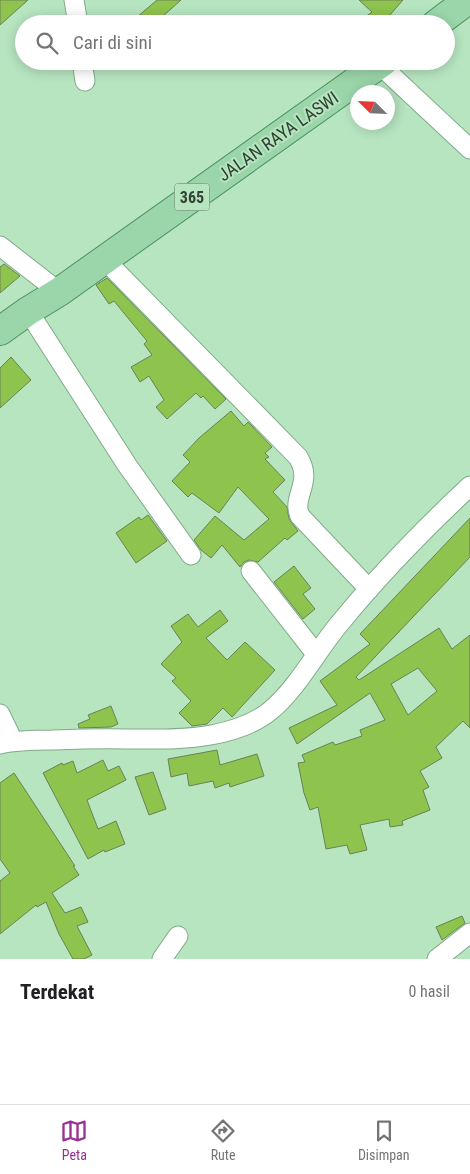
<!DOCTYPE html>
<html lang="id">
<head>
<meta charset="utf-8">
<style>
	:root { --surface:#fff; --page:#f6f6f6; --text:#202124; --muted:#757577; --line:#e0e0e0; --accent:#993093 }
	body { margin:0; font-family:"Roboto Condensed",sans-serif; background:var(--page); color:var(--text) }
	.compass { position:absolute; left:350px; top:85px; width:45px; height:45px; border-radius:50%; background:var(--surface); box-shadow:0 2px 12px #0003; rotate:294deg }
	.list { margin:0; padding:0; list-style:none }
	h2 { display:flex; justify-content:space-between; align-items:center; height:65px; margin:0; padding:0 20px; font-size:21px }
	h2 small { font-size:16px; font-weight:400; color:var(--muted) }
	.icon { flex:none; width:28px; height:28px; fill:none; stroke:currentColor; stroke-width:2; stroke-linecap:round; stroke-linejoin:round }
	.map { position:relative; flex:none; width:470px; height:959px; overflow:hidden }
	.search { position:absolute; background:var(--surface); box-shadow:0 2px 12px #0003; left:15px; right:15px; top:15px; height:55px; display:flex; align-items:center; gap:12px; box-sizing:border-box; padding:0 18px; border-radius:28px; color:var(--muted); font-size:19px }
	.sheet { height:145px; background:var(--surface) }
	nav { display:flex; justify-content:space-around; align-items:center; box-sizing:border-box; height:70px; border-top:1px solid var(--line); background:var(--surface); font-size:14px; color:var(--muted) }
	nav a { display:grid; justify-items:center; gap:2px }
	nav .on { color:var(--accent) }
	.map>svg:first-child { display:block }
</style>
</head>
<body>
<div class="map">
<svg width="470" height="959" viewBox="0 0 470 959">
	<rect width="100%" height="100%" fill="#b7e5c0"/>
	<g fill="#8ec44e" stroke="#6a8155" fill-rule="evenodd">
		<path d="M 0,0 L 28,0 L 0,25 Z"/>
		<path d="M 157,0 L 181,0 L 154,24 L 129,24 Z"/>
		<path d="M 359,0 L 403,0 L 382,24 L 356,24 L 372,12 Z"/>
		<path d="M 4,264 L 20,276 L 0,293 L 0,267 Z"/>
		<path d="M 107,278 L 226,399 L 215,409 L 203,396 L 201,398 L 196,393 L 167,419 L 156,407 L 164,400 L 149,376 L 140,382 L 131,367 L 152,355 L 144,344 L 147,341 L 114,301 L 109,304 L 96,285 Z"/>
		<path d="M 11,357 L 31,380 L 0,408 L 0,368 Z"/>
		<path d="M 231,411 L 244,426 L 248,422 L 272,447 L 265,453 L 269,457 L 265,459 L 285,480 L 273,492 L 287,507 L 289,519 L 298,531 L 287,540 L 285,538 L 258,562 L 249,560 L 244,562 L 240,567 L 222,545 L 211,558 L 201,550 L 194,540 L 215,516 L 244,540 L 269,519 L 238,487 L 219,513 L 192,493 L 188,497 L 172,481 L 190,462 L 183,455 L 199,438 Z"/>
		<path d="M 148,515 L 167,541 L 136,563 L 116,533 L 139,517 L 141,520 Z"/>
		<path d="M 470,518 L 470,557 L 356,677 L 359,680 L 439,628 L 452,649 L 470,635 L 470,728 L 463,721 L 436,747 L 442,758 L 420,771 L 429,787 L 423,790 L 430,810 L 402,821 L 403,825 L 390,827 L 389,819 L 360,825 L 367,850 L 350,854 L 347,845 L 326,849 L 318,807 L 310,810 L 304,793 L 298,763 L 305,762 L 302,755 L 333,742 L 335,745 L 362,736 L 360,730 L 385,720 L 370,693 L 297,744 L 289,728 L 337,705 L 320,681 L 370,644 L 360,634 ZM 418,668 L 437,691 L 408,715 L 391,684 Z"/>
		<path d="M 294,566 L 311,588 L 303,594 L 315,609 L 303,619 L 274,582 Z"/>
		<path d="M 220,610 L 228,621 L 206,638 L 227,660 L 245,642 L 275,670 L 232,717 L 223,708 L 207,724 L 192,726 L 179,713 L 191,701 L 172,681 L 176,678 L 161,664 L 182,642 L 171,626 L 188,614 L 198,627 Z"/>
		<path d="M 111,706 L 118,724 L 111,727 L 79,728 L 78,724 L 90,719 L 88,715 Z"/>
		<path d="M 217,750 L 220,765 L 257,754 L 264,776 L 230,787 L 229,783 L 215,788 L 213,781 L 189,786 L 187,773 L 171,777 L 168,759 Z"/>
		<path d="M 103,760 L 108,771 L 119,766 L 126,780 L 87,800 L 98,829 L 116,821 L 125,844 L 105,852 L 104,850 L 88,859 L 43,773 L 62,763 L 63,765 L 73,761 L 77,773 Z"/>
		<path d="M 153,772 L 166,809 L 149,815 L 135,777 Z"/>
		<path d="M 14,773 L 75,866 L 73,866 L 79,875 L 52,893 L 65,913 L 81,907 L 88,922 L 77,926 L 92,955 L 84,959 L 73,959 L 59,934 L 46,902 L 37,907 L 36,905 L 0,934 L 0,881 L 10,873 L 0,859 L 0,783 Z"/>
		<path d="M 462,916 L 465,923 L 442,940 L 436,927 Z"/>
	</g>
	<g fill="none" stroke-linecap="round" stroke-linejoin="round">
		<g stroke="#80ab88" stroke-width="21">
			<g id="minor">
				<path d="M 74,0 L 78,24"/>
				<path d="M 82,61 L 85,81"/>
				<path d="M 379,64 L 470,149"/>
				<path d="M 0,246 L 59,292"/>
				<path d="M 104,259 L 298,457 C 314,483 291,496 300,516 L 369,589"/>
				<path d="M 28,311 L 127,465 L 191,555"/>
				<path d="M 251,571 L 316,654"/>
				<path d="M 0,714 L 13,741"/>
				<path d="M 0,744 C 17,740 35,740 52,740 C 78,739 103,738 128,739 C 155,739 184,740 211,735 C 232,731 253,725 270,711 C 298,688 317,650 340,623 C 380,574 424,529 470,486"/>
				<path d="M 162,959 L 178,936"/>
				<path d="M 437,959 L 470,933"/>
			</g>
		</g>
		<g stroke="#4a915c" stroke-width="30">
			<g id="primary">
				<path d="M 436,24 L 468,0"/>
				<path d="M 0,331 L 28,311 L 59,292 L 384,61"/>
			</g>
		</g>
		<use href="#minor" stroke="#fff" stroke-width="19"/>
		<use href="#primary" stroke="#9bd6aa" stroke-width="28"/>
	</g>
	<g text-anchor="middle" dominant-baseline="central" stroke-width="4" stroke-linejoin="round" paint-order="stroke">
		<rect fill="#b7e5c0" stroke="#58735d" stroke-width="1" x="174.5" y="183.5" width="35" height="27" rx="4"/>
		<g font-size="16" font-weight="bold" fill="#304233">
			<text x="192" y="197">365</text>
		</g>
		<g font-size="18" fill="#304233" stroke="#b7e5c0">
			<text transform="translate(278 136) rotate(-35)">JALAN RAYA LASWI</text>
		</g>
	</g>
</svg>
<svg class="compass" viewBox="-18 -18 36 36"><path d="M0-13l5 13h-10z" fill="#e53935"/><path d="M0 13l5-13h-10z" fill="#757577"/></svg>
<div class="search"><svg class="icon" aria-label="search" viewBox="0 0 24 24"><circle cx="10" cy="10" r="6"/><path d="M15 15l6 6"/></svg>Cari di sini</div>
</div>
<section class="sheet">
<h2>Terdekat<small>0 hasil</small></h2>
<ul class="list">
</ul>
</section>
<nav>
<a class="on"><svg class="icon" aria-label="map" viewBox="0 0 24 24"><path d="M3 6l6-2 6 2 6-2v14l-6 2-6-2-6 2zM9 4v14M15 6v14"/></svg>Peta</a>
<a><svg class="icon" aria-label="directions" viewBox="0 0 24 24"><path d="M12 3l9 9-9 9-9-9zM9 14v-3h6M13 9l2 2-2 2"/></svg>Rute</a>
<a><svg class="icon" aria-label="saved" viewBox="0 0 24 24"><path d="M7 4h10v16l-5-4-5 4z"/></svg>Disimpan</a>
</nav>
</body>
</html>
